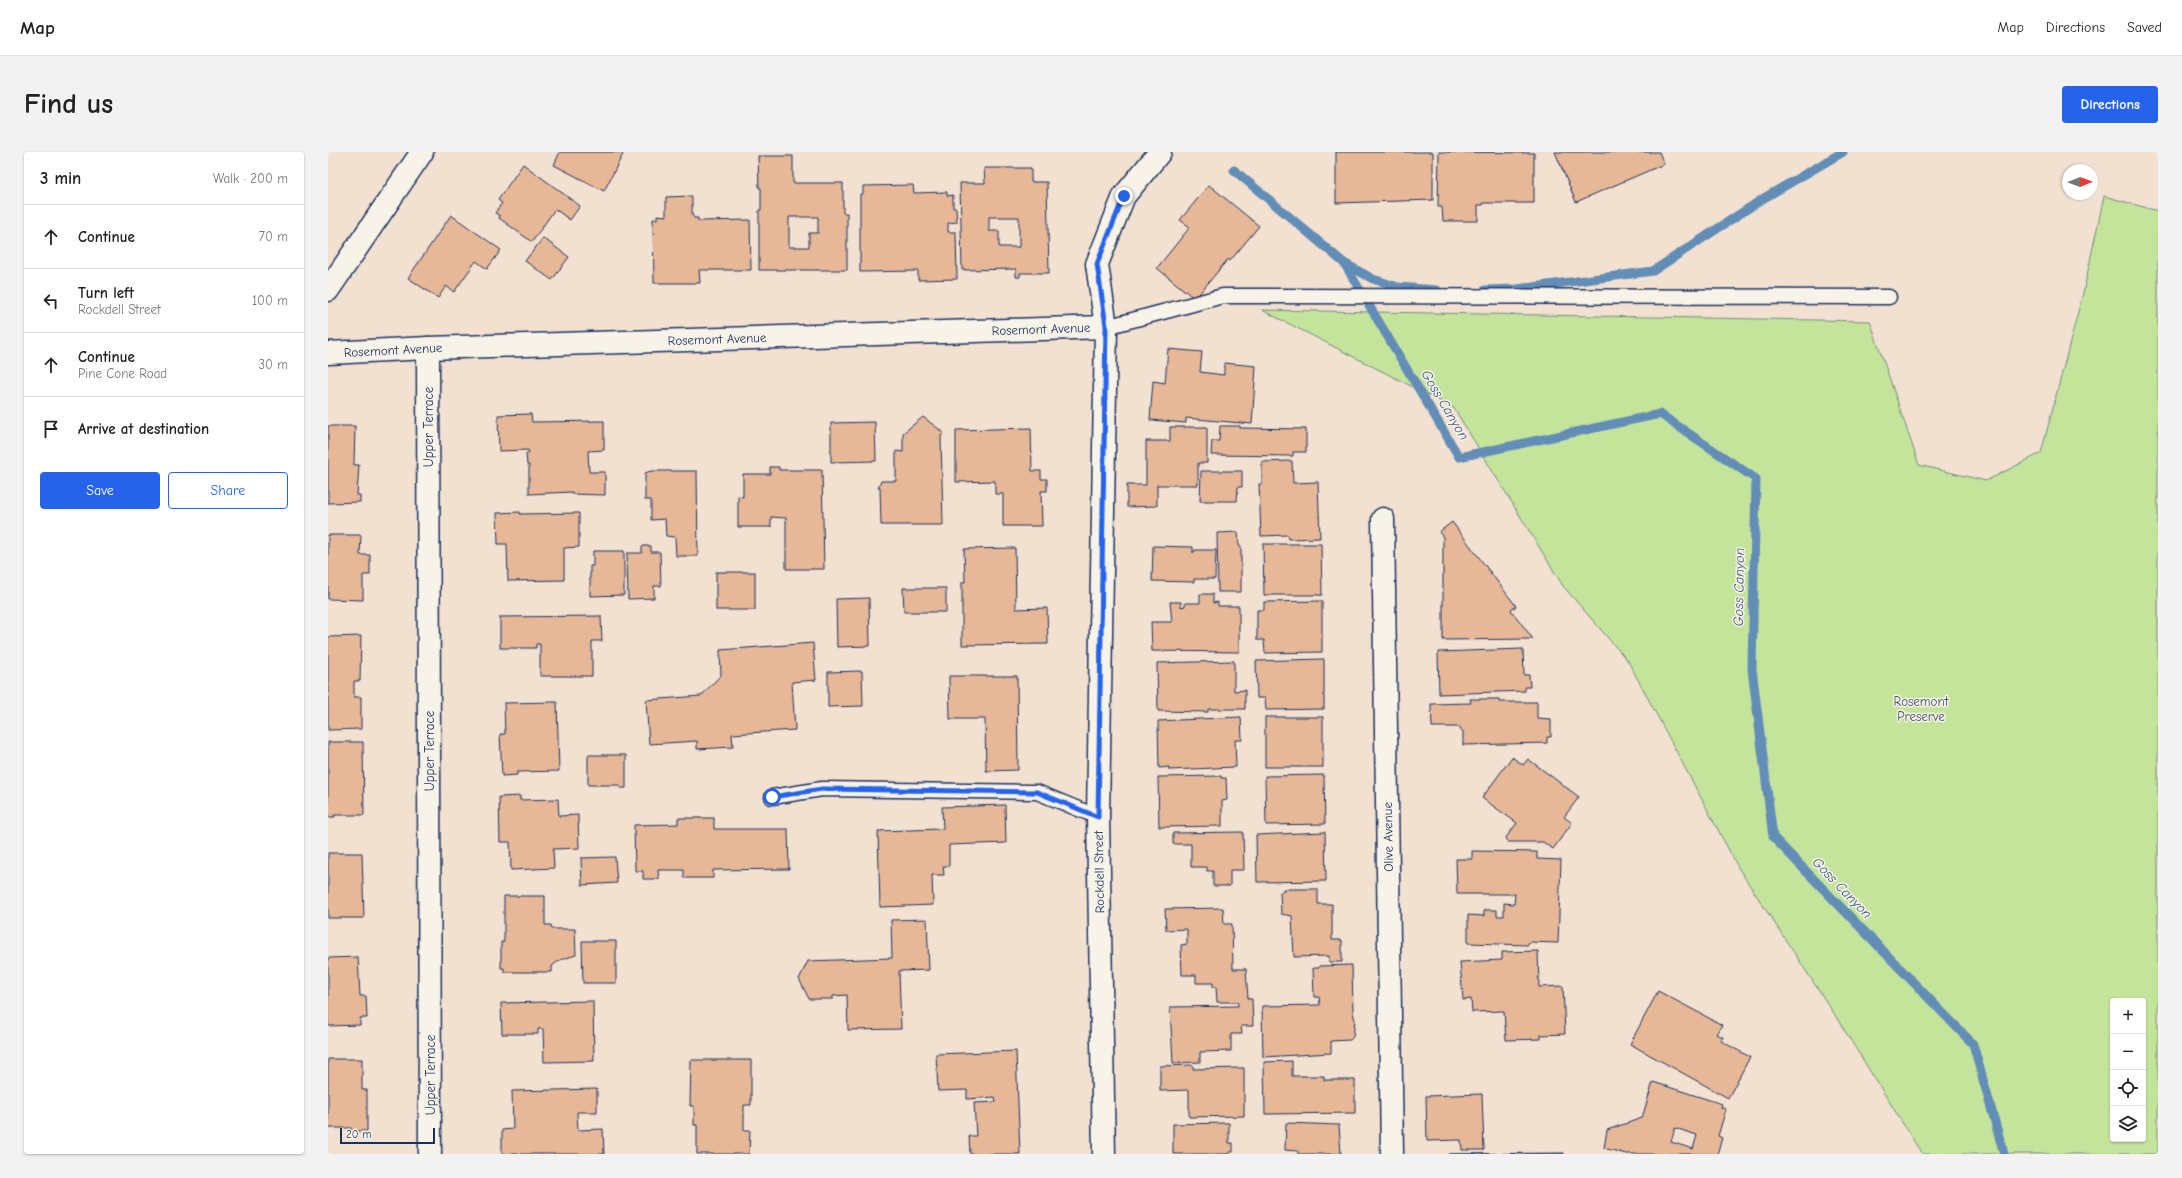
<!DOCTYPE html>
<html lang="en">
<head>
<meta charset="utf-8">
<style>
	:root { --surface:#fff; --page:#f2f2f2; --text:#222; --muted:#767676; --line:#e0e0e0; --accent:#2563eb }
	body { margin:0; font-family:"Comic Neue",sans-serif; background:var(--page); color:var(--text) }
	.controls { position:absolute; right:12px; bottom:12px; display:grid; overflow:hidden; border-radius:4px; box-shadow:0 1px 3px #0004 }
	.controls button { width:36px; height:36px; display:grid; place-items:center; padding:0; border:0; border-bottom:1px solid var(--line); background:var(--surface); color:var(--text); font:20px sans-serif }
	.compass { position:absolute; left:1734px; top:12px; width:36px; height:36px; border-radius:50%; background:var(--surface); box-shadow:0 1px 3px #0004; rotate:89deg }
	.scale { position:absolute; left:12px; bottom:10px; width:95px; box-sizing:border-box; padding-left:4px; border:2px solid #1b2f5e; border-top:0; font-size:11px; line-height:14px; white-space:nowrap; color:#1b2f5e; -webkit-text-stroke:3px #f7f3e8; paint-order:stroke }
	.stop { position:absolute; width:12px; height:12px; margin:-9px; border:3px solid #2563eb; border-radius:50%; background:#fff }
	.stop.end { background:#2563eb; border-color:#fff; box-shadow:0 1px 4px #0008 }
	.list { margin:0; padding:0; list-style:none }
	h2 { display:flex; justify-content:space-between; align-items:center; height:52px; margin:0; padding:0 16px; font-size:17px }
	h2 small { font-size:13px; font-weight:400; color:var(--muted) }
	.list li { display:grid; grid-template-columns:26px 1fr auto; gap:12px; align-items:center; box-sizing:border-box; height:64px; padding:0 16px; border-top:1px solid var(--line) }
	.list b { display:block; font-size:15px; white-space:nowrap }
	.list p { margin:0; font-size:13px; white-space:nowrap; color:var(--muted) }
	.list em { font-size:13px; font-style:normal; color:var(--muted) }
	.actions { display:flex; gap:8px; padding:12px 16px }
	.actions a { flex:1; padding:9px 0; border:1px solid var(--accent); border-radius:4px; text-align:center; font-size:14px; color:var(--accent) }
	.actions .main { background:var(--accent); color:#fff }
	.icon { flex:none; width:22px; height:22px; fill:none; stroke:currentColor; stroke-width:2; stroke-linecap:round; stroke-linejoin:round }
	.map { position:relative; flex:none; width:1830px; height:1002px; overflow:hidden; border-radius:4px }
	header { display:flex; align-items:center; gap:24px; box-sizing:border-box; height:56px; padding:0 20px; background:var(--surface); border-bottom:1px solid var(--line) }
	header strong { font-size:19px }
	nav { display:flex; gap:22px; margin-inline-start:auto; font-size:14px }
	.intro { display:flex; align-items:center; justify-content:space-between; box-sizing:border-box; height:96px; padding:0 24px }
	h1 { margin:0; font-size:28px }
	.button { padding:10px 18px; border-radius:4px; background:var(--accent); color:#fff; font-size:14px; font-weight:700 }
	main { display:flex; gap:24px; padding:0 24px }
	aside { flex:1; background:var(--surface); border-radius:4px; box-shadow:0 1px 3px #0004 }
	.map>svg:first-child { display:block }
</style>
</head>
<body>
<header>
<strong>Map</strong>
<nav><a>Map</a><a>Directions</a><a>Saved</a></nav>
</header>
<div class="intro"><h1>Find us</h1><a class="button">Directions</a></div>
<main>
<aside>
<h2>3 min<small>Walk · 200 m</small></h2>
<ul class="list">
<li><svg class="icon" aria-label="ahead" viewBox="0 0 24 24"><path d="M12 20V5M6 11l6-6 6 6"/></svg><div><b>Continue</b></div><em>70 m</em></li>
<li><svg class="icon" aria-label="left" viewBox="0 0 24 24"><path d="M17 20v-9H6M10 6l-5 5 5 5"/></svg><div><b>Turn left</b><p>Rockdell Street</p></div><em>100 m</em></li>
<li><svg class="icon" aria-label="ahead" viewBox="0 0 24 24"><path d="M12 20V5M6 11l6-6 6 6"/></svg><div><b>Continue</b><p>Pine Cone Road</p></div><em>30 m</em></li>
<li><svg class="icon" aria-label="arrive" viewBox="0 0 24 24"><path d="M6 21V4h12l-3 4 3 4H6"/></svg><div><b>Arrive at destination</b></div></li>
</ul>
<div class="actions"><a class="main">Save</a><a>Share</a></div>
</aside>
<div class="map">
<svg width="1830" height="1002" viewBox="0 0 1830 1002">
	<rect width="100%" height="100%" fill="#f2e1d0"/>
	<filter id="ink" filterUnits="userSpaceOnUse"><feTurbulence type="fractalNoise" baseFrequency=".025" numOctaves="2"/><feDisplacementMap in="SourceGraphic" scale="8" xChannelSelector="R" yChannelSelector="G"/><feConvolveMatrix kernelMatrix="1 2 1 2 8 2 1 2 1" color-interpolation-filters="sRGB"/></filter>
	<g filter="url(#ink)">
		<path fill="#c4e49c" stroke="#708a7d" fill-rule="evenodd" d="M 1776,44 L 1830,59 L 1830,1002 L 1594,1002 L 1505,860 L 1411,717 L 1300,509 L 1235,434 L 1126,256 L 934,158 L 1542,169 L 1591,313 L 1658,329 L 1713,301 L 1756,137 ZM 1785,849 L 1815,849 L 1815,987 L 1785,987 Z"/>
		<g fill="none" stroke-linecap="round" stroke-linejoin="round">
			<g stroke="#628db6" stroke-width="9">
				<path d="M 906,18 L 1016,111 L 1045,127 L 1070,135 L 1109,138"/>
				<path d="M 1016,111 L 1131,305 L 1332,262 L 1428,327 L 1424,517 L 1445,685 L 1645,892 L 1676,1002"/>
				<path d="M 1157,138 L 1189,137 L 1325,119 L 1436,46 L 1515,0"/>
			</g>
		</g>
		<g fill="#e7b897" stroke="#1b2f5e" fill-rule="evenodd">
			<path d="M 232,0 L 296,0 L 276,39 L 226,13 Z"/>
			<path d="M 1008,0 L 1105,0 L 1105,48 L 1008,51 Z"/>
			<path d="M 1111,0 L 1206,1 L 1206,51 L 1155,51 L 1155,53 L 1150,53 L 1150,69 L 1115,69 L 1114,55 L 1110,55 Z"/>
			<path d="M 1227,0 L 1331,0 L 1336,12 L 1248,50 Z"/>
			<path d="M 430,4 L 465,4 L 465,31 L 515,31 L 515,61 L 519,61 L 519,118 L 431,118 L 431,58 L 433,58 L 433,36 L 431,36 ZM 461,65 L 490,65 L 490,81 L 481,81 L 481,95 L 461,95 Z"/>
			<path d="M 195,12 L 252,54 L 242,68 L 227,57 L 204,90 L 171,66 L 172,64 L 167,61 L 174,51 L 170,48 Z"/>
			<path d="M 656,16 L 703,16 L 703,30 L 719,30 L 721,121 L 692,121 L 692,125 L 688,125 L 688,117 L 634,118 L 632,31 L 657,31 ZM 661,65 L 691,65 L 691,95 L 671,95 L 671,79 L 661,79 Z"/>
			<path d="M 585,33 L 586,41 L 619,40 L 619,44 L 625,43 L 625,56 L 628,56 L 629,70 L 620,71 L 620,80 L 628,80 L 629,127 L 590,128 L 590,119 L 532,120 L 532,42 L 535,42 L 535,34 Z"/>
			<path d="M 881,33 L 931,74 L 902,109 L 900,107 L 867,147 L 829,116 L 862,75 L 852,68 Z"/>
			<path d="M 364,44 L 364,63 L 366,66 L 370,66 L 370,69 L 422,68 L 423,118 L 371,118 L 372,131 L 326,131 L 325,67 L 329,67 L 329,63 L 338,64 L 338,45 Z"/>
			<path d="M 123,63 L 173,98 L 159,117 L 148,109 L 126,140 L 118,134 L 110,146 L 80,126 Z"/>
			<path d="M 215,86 L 241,105 L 224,128 L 197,109 Z"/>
			<path d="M 840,197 L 874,200 L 872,220 L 896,223 L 896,211 L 928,214 L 924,272 L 858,266 L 858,271 L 822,268 L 825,229 L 837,231 Z"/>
			<path d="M 203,262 L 204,270 L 276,269 L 276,298 L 260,299 L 261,320 L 277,320 L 277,343 L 244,342 L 244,340 L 201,342 L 201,313 L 199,313 L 198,301 L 201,301 L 200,298 L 171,299 L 170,263 Z"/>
			<path d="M 595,265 L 616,281 L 613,284 L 615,373 L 553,373 L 552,335 L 550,335 L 553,329 L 568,329 L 568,299 L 575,300 L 575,281 Z"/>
			<path d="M 547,270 L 548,309 L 503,310 L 503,271 Z"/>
			<path d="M 0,274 L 27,274 L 26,313 L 31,313 L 29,343 L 32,343 L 32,350 L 0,351 Z"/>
			<path d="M 892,274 L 912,274 L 912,276 L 978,277 L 978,300 L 965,300 L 965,304 L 883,303 L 884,289 L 891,289 Z"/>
			<path d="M 842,275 L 879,275 L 879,311 L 870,311 L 870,333 L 829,333 L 829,354 L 799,355 L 799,333 L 818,333 L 818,289 L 842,289 Z"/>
			<path d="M 703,276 L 704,319 L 713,319 L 713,327 L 719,327 L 719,339 L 713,339 L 714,374 L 675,374 L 675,342 L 667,342 L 667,329 L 628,330 L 628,278 Z"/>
			<path d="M 964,309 L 965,331 L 990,330 L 992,386 L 961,387 L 960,383 L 933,384 L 931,332 L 934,332 L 934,310 Z"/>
			<path d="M 442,315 L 451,315 L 451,318 L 494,318 L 496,417 L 458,417 L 458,366 L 443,365 L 443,375 L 410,375 L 410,344 L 415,345 L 415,322 L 442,322 Z"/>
			<path d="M 323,319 L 369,319 L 370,404 L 348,404 L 347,385 L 338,384 L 337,367 L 323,368 L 323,348 L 317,348 L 317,321 Z"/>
			<path d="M 873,319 L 914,319 L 914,335 L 910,335 L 909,349 L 872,349 Z"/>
			<path d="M 192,360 L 192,362 L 251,361 L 251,395 L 236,396 L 236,428 L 180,429 L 179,392 L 170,392 L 169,361 Z"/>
			<path d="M 1124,370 L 1188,454 L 1183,458 L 1205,487 L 1115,488 L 1115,385 L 1111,380 Z"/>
			<path d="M 910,380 L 911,394 L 913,394 L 913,440 L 890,440 L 889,381 Z"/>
			<path d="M 0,383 L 33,383 L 32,403 L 42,403 L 42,423 L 35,423 L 35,448 L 0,447 Z"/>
			<path d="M 935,392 L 993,392 L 994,443 L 936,443 Z"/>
			<path d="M 314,394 L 323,394 L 323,400 L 332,400 L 333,434 L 326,434 L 326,446 L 300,447 L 299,401 L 314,401 Z"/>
			<path d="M 825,394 L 865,395 L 865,401 L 867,398 L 888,398 L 887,427 L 866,427 L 866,430 L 824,429 Z"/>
			<path d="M 687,396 L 688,457 L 719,456 L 720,492 L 634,493 L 634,430 L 637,430 L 636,397 Z"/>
			<path d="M 265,399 L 296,399 L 296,443 L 262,444 L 262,414 L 265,414 Z"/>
			<rect x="388" y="420" width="39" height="38"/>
			<path d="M 575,436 L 618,436 L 618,460 L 576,460 Z"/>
			<path d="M 872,442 L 885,442 L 885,451 L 890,450 L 890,454 L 911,454 L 911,500 L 824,499 L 823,470 L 844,470 L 842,450 L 853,450 L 853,455 L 857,454 L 857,451 L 872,451 Z"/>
			<path d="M 541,446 L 542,494 L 509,495 L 508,447 Z"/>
			<path d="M 994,449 L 994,500 L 937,501 L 936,488 L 929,488 L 929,458 L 936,458 L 936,450 Z"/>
			<path d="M 273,464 L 274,489 L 264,489 L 264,524 L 212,524 L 212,492 L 208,492 L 208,496 L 172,496 L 172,465 Z"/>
			<path d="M 33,484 L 32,529 L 26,529 L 26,545 L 33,545 L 33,577 L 0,578 L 0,485 Z"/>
			<path d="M 485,491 L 488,528 L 464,530 L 467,578 L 404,582 L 405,595 L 369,597 L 369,589 L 321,592 L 318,548 L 373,544 L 393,523 L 392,498 Z"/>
			<path d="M 1195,497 L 1196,523 L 1201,523 L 1202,535 L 1197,535 L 1197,539 L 1111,542 L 1110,500 Z"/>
			<path d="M 996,507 L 996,557 L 938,558 L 937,546 L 929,546 L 928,509 Z"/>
			<path d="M 906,509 L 906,539 L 917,538 L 917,557 L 880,557 L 880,560 L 830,559 L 829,511 Z"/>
			<path d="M 534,519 L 535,554 L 500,555 L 500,520 Z"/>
			<path d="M 621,524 L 689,524 L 690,618 L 658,619 L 657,567 L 622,567 Z"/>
			<path d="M 1142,547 L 1171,547 L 1171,550 L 1209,550 L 1209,566 L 1223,567 L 1223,585 L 1219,585 L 1219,591 L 1135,593 L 1135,579 L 1133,579 L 1132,575 L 1104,575 L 1103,552 L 1143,551 Z"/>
			<path d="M 229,550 L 231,619 L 189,620 L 189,623 L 174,624 L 172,582 L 177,582 L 176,551 Z"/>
			<path d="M 913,565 L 914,588 L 907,588 L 908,615 L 841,618 L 841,615 L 831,616 L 830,569 Z"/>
			<rect x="937" y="565" width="58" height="50"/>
			<path d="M 0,590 L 35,590 L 36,663 L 6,663 L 7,665 L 0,665 Z"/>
			<path d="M 260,603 L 298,603 L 298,636 L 292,636 L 292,633 L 260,633 Z"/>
			<path d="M 1184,605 L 1195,613 L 1200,607 L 1251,645 L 1236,665 L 1244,671 L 1225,697 L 1215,690 L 1180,690 L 1177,687 L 1189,671 L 1154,646 Z"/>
			<path d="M 996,623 L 997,672 L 938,673 L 937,624 Z"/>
			<path d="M 893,624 L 893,626 L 898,626 L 899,648 L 894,649 L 894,674 L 831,675 L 830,625 Z"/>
			<path d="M 192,644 L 192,648 L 230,647 L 231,664 L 250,663 L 251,696 L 225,697 L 226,716 L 183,718 L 182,690 L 172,690 L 171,645 Z"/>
			<path d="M 677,653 L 678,691 L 621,693 L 621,714 L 615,714 L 616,723 L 604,723 L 605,753 L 552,755 L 550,679 L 615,677 L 614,655 Z"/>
			<path d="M 350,666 L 386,666 L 386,677 L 460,677 L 461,717 L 385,718 L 385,726 L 356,726 L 356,718 L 330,718 L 331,727 L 315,727 L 315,719 L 307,719 L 306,673 L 350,672 Z"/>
			<path d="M 915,680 L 916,718 L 902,718 L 902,734 L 885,734 L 885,719 L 879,719 L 879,715 L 863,715 L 863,692 L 845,692 L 845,681 Z"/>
			<path d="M 997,680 L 998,729 L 929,730 L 928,683 Z"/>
			<path d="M 1144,699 L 1209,700 L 1209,707 L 1233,708 L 1230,791 L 1201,790 L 1200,793 L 1140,791 L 1140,763 L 1156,764 L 1156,758 L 1169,758 L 1169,764 L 1176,764 L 1176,751 L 1186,752 L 1187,742 L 1129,742 L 1128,707 L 1144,707 Z"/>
			<path d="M 0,701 L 34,701 L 36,766 L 0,766 Z"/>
			<path d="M 287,705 L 289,731 L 254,733 L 253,706 Z"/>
			<path d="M 955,737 L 990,737 L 990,752 L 1004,752 L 1004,788 L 1014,788 L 1014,810 L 1001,810 L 1001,804 L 966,805 L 964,764 L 953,762 L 952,740 L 955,740 Z"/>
			<path d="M 176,744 L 217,744 L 217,773 L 223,773 L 224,777 L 247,777 L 248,803 L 232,808 L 224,814 L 224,820 L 176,820 L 176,816 L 173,816 L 173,790 L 176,790 Z"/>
			<path d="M 895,756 L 896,772 L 904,772 L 905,817 L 918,817 L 920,847 L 924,847 L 925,874 L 913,874 L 914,882 L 903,882 L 903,899 L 872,900 L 872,910 L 845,911 L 842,855 L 910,854 L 910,850 L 889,850 L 888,835 L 885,835 L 885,831 L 868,831 L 868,823 L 854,823 L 853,793 L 859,792 L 859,777 L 838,778 L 837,757 Z"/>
			<path d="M 599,767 L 601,818 L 571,819 L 573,877 L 520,878 L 519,843 L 505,844 L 505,847 L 481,847 L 471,827 L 480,809 L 564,806 L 563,768 Z"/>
			<path d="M 254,789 L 288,789 L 288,831 L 255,831 Z"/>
			<path d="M 1210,799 L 1211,835 L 1235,834 L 1237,882 L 1213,883 L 1213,887 L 1178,888 L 1176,859 L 1144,860 L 1143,847 L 1135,848 L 1132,810 L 1174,808 L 1174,800 Z"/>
			<path d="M 30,805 L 32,844 L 38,844 L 39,866 L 32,866 L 32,873 L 0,874 L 0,806 Z"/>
			<path d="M 1024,813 L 1025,861 L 1027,868 L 1025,885 L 1022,888 L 1003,889 L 1003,901 L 935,905 L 934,854 L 992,853 L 991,845 L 986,845 L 985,816 L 991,816 L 991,814 Z"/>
			<path d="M 1330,839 L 1394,873 L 1388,882 L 1395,885 L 1393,889 L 1422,905 L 1400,946 L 1302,892 Z"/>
			<path d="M 265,849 L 266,909 L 216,910 L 215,877 L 210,877 L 210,882 L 174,882 L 173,851 Z"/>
			<path d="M 688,899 L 692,1002 L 642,1002 L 641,984 L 648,984 L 646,951 L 668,950 L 667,945 L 639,947 L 639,938 L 610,939 L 608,902 Z"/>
			<path d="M 0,907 L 34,907 L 34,938 L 39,938 L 39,979 L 24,979 L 23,976 L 0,976 Z"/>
			<path d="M 363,908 L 423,908 L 423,953 L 416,953 L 416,978 L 422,978 L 421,1002 L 369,1002 L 369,973 L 366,973 L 366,954 L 362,954 Z"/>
			<path d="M 964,909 L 964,924 L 996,924 L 996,928 L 1027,928 L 1027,961 L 937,962 L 936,910 Z"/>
			<path d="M 865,913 L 865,917 L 916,916 L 916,964 L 861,965 L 861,938 L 832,939 L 832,914 Z"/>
			<path d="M 1325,930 L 1394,952 L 1393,956 L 1398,957 L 1390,984 L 1394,986 L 1389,1002 L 1298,1002 L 1276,996 L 1279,978 L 1314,966 ZM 1347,976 L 1369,983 L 1365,997 L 1343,990 Z"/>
			<path d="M 269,937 L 269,960 L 249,960 L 250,978 L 275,977 L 276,1002 L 174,1002 L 174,978 L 185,977 L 184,939 Z"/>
			<path d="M 1154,942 L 1156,998 L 1134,998 L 1133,988 L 1099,989 L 1098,944 Z"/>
			<path d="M 901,971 L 901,991 L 905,991 L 905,1000 L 901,1000 L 901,1002 L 845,1002 L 845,972 Z"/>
			<path d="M 958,971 L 1011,973 L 1013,1002 L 970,1002 L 970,999 L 957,998 Z"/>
			<path d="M 1236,1001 L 1236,1002 L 1121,1002 Z"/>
		</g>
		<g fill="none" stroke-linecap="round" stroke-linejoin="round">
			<g stroke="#1b2f5e" stroke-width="17">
				<g id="lane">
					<path d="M 778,175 L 895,144 L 1561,145"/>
					<path d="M 444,645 L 494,637 L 709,640 L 770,665"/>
				</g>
			</g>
			<g stroke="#1b2f5e" stroke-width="25">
				<g id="street">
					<path d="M 0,138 L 94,0"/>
					<path d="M 100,196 L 102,1002"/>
					<path d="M 1055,367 L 1064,1002"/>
					<path d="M 776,1002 L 770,665 L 778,175 L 769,112 L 796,44 L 832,0"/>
				</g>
			</g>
			<g stroke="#1b2f5e" stroke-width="25">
				<path id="secondary" d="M 0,201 L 100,196 L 778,175"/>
			</g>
			<use href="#lane" stroke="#f7f3e8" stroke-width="14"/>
			<use href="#street" stroke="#f7f3e8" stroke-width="22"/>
			<use href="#secondary" stroke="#f7f3e8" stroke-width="22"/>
		</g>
	</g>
	<g fill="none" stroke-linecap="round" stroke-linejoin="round" filter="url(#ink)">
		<path stroke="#2563eb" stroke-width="5" d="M 444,645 L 494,637 L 709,640 L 770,665 L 778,174 L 769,112 L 796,44"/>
	</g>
	<g text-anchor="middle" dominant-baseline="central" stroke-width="3" stroke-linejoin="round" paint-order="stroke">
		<g font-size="13" fill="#1b2f5e" stroke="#f7f3e8">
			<text transform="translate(713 177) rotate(-2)">Rosemont Avenue</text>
			<text transform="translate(389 187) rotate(-2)">Rosemont Avenue</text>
			<text transform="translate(65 198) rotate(-3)">Rosemont Avenue</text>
			<text transform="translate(100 275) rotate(-90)">Upper Terrace</text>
			<text transform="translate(101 599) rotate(-90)">Upper Terrace</text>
			<text transform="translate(1060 685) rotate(-91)">Olive Avenue</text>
			<text transform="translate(771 720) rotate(-91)">Rockdell Street</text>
			<text transform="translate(102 923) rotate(-90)">Upper Terrace</text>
		</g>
		<g font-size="13" fill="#3d536a" stroke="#f7f3e8">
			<text x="1593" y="549">Rosemont<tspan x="1593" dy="15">Preserve</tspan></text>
		</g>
		<g font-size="14" font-style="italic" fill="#395683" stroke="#f7f3e8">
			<text transform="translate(1117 253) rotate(59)">Goss Canyon</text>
			<text transform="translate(1411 435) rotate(-89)">Goss Canyon</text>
			<text transform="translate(1514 736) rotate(46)">Goss Canyon</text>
		</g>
	</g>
</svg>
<div class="controls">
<button>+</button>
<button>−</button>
<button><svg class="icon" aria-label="locate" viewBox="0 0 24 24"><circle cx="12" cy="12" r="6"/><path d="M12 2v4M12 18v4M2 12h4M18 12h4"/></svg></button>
<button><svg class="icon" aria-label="layers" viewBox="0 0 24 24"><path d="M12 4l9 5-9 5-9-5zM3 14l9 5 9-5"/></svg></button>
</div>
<svg class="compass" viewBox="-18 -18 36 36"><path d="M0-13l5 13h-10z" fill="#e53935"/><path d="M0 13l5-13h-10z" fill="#767676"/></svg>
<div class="scale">20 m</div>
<div class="stop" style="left:444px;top:645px"></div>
<div class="stop end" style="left:796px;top:44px"></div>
</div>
</main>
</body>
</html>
